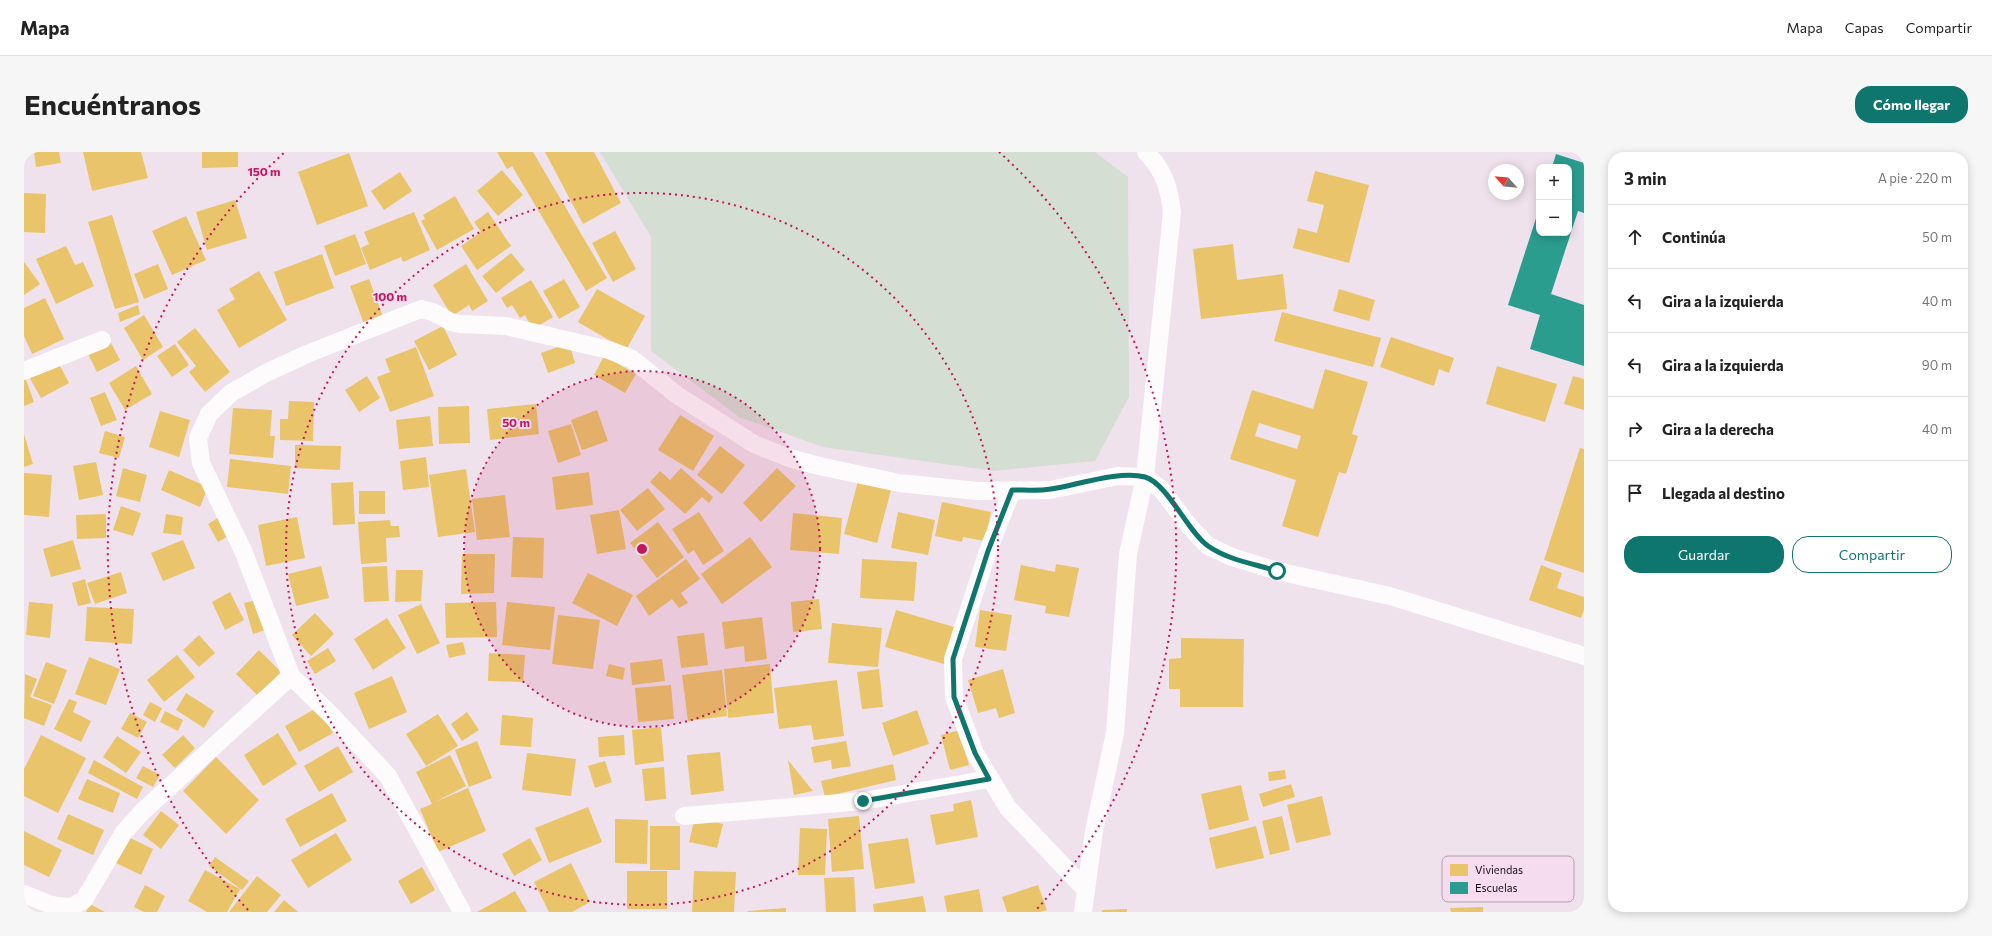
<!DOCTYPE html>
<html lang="es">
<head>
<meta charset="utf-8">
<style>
	:root { --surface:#fff; --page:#f6f6f6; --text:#222; --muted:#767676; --line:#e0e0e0; --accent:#0f766e }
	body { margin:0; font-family:Commissioner,sans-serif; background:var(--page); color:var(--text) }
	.controls { position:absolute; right:12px; top:12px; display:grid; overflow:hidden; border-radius:8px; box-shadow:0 2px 10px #0003 }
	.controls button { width:36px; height:36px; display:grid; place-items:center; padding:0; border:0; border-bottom:1px solid var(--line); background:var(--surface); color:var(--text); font:20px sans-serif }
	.compass { position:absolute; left:1464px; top:12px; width:36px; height:36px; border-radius:50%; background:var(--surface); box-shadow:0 2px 10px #0003; rotate:296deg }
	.stop { position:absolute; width:12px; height:12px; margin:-9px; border:3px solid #0f766e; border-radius:50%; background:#fff }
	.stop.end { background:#0f766e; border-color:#fff; box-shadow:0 1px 4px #0008 }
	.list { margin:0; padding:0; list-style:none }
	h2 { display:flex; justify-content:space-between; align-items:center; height:52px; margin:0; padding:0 16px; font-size:17px }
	h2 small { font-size:13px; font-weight:400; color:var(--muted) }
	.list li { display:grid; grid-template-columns:26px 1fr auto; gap:12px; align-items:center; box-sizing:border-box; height:64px; padding:0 16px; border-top:1px solid var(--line) }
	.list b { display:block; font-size:15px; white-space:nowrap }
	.list em { font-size:13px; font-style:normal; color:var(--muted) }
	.actions { display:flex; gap:8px; padding:12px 16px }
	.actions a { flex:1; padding:9px 0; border:1px solid var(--accent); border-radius:16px; text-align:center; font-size:14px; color:var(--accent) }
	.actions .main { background:var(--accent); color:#fff }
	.icon { flex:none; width:22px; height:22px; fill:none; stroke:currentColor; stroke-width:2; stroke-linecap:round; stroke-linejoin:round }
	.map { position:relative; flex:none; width:1560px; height:760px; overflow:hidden; border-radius:16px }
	header { display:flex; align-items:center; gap:24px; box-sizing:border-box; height:56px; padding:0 20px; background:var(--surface); border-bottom:1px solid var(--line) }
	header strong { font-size:19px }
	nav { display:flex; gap:22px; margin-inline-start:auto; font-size:14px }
	.intro { display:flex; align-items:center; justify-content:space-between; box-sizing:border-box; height:96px; padding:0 24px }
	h1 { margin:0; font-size:28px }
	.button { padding:10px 18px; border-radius:16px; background:var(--accent); color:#fff; font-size:14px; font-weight:700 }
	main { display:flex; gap:24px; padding:0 24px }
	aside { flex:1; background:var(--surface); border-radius:16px; box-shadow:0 2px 10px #0003 }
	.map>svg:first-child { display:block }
</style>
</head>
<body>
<header>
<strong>Mapa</strong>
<nav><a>Mapa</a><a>Capas</a><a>Compartir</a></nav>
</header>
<div class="intro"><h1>Encuéntranos</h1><a class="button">Cómo llegar</a></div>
<main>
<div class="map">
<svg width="1560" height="760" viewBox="0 0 1560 760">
	<rect width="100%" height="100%" fill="#f0e2ec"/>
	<path fill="#d4ded3" d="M 576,0 L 1071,0 L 1104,25 L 1105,245 L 1071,309 L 970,319 L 799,295 L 715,265 L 627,199 L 627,85 Z"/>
	<g fill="#e9c46a" fill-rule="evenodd">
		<path d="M 10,0 L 35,0 L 37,11 L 12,15 Z"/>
		<path d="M 59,0 L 117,0 L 124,26 L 68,39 Z"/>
		<path d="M 178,0 L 214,0 L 214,15 L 178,16 Z"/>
		<path d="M 473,0 L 509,0 L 583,126 L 562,139 L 488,14 L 483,17 Z"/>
		<path d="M 521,0 L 570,0 L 597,51 L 559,72 Z"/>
		<path d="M 325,1 L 344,54 L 293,73 L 274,20 Z"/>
		<path d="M 478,18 L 499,43 L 474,64 L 453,39 Z"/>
		<path d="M 1291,19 L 1345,33 L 1325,111 L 1269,96 L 1274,76 L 1293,81 L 1300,53 L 1283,49 Z"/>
		<path d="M 376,20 L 388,39 L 360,58 L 347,39 Z"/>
		<path d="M 0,41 L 22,42 L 21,81 L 0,80 Z"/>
		<path d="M 431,44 L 450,77 L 413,98 L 397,69 L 401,67 L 399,63 Z"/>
		<path d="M 211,48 L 223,86 L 183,98 L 172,60 Z"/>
		<path d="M 390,60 L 406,98 L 379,110 L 377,105 L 346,118 L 337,96 L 345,92 L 340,80 Z"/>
		<path d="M 464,60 L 487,94 L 453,118 L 437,94 L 457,80 L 450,70 Z"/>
		<path d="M 88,63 L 115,150 L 91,157 L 64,70 Z"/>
		<path d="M 162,64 L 182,108 L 148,123 L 128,79 Z"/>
		<path d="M 591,79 L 612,117 L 589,130 L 568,91 Z"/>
		<path d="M 331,82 L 342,112 L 311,124 L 300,94 Z"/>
		<path d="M 1209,92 L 1213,128 L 1259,122 L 1263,157 L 1177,167 L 1169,97 Z"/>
		<path d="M 42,94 L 51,113 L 59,110 L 70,134 L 32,152 L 12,107 Z"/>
		<path d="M 487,101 L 501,118 L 472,141 L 458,124 Z"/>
		<path d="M 298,102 L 310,136 L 262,154 L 250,120 Z"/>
		<path d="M 0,110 L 16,132 L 0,143 Z"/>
		<path d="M 134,112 L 144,137 L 120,147 L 110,122 Z"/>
		<path d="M 442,112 L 464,149 L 448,159 L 445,153 L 428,164 L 409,133 Z"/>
		<path d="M 235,119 L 263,168 L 215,196 L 193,158 L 211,147 L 205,137 Z"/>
		<path d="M 345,127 L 359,165 L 340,172 L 326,134 Z"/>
		<path d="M 540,127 L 556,155 L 535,167 L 519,139 Z"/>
		<path d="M 507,128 L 529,165 L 509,177 L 501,163 L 496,166 L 488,153 L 483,156 L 477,146 Z"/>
		<path d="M 573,137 L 621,164 L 602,198 L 554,170 Z"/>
		<path d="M 1315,137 L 1351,148 L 1345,169 L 1309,159 Z"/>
		<path d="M 21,146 L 40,187 L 8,202 L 0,184 L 0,156 Z"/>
		<path d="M 114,153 L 116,162 L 96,170 L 94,161 Z"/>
		<path d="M 1258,160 L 1357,186 L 1349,215 L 1250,189 Z"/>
		<path d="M 120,163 L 139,195 L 119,208 L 100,176 Z"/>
		<path d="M 419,174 L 433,203 L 405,218 L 390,189 Z"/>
		<path d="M 171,176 L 206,220 L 181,240 L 165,220 L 172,214 L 153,190 Z"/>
		<path d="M 1367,185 L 1430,206 L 1425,221 L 1415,217 L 1410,234 L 1356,215 Z"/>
		<path d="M 87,191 L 96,208 L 73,220 L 64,202 Z"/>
		<path d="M 545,191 L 551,211 L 524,221 L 517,201 Z"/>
		<path d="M 151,192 L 165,213 L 148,225 L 133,204 Z"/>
		<path d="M 392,195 L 410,244 L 366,260 L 353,225 L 366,220 L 361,207 Z"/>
		<path d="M 580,204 L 612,222 L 601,241 L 570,223 Z"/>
		<path d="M 33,208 L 45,231 L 17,246 L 4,223 Z"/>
		<path d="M 112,214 L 128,242 L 101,258 L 85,231 Z"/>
		<path d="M 1473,214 L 1533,232 L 1521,270 L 1462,252 Z"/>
		<path d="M 1301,217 L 1344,230 L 1328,282 L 1334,284 L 1322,322 L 1315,320 L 1294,385 L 1258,374 L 1272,328 L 1206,307 L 1228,238 L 1289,257 ZM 1235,271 L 1277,284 L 1273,297 L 1231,284 Z"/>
		<path d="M 343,224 L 356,246 L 335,260 L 321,238 Z"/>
		<path d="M 1549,224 L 1560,227 L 1560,258 L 1540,252 Z"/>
		<path d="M 1,225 L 10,250 L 0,254 L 0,226 Z"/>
		<path d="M 81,240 L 93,268 L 77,274 L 66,246 Z"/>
		<path d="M 265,249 L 290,250 L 289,289 L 256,288 L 256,267 L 264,267 Z"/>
		<path d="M 512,252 L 515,282 L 466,288 L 463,257 Z"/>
		<path d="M 445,254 L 446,291 L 415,292 L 414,255 Z"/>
		<path d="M 209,256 L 248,258 L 246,284 L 251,284 L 249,306 L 205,302 Z"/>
		<path d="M 573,258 L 584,289 L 558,298 L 547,268 Z"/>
		<path d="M 136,259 L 166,268 L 155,305 L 125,295 Z"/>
		<path d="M 656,263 L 690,284 L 669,319 L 634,298 Z"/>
		<path d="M 406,264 L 409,294 L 375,297 L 372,268 Z"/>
		<path d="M 547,272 L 557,303 L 534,311 L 524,279 Z"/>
		<path d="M 81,279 L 101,285 L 95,306 L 75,301 Z"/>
		<path d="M 0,282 L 9,312 L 0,315 Z"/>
		<path d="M 271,293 L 317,294 L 316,318 L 271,316 Z"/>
		<path d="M 696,294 L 721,313 L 698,342 L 673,323 Z"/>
		<path d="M 1556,296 L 1560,297 L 1560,421 L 1520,408 Z"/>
		<path d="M 402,305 L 405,335 L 379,338 L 376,309 Z"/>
		<path d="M 206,307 L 267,314 L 264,342 L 203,335 Z"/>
		<path d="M 72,310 L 79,343 L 55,348 L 49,314 Z"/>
		<path d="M 99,316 L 123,323 L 116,350 L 92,344 Z"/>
		<path d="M 657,316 L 689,345 L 685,351 L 678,345 L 661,362 L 626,330 L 636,319 L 646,328 Z"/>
		<path d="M 753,316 L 772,334 L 737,370 L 719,351 Z"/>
		<path d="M 442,317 L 451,380 L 414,385 L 405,323 Z"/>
		<path d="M 145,318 L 184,335 L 176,355 L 137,338 Z"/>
		<path d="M 565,320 L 569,353 L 532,358 L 528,325 Z"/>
		<path d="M 0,321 L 28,323 L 25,365 L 0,363 Z"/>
		<path d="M 834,329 L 867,338 L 853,391 L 820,382 Z"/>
		<path d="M 329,330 L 331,372 L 309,373 L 307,331 Z"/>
		<path d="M 624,336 L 641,357 L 613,379 L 596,358 Z"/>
		<rect x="335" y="339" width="26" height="23"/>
		<path d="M 481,343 L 486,385 L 453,388 L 448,347 Z"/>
		<path d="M 918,350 L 967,360 L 961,389 L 939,385 L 938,390 L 911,384 Z"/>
		<path d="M 97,354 L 117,361 L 109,384 L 89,378 Z"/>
		<path d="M 595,358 L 602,397 L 573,402 L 566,363 Z"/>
		<path d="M 675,360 L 700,399 L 679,413 L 670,398 L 664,402 L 648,377 Z"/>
		<path d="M 874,360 L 911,368 L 904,403 L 867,396 Z"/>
		<path d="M 769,361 L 818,366 L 815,402 L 766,398 Z"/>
		<path d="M 82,362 L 82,386 L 53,387 L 52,363 Z"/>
		<path d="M 142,362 L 159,365 L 157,383 L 139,381 Z"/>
		<path d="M 197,364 L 208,382 L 194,390 L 184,372 Z"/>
		<path d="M 273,365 L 281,406 L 242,414 L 234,373 Z"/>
		<path d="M 366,368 L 367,374 L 375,374 L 376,385 L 362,386 L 363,410 L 337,412 L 334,370 Z"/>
		<path d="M 634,370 L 660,405 L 633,426 L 606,391 Z"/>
		<path d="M 489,385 L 520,386 L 519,426 L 487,425 Z"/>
		<path d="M 726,385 L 748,415 L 698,452 L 677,422 Z"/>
		<path d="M 49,388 L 57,417 L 27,425 L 19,397 Z"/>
		<path d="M 159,388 L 171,416 L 139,429 L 127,401 Z"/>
		<path d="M 438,402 L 471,402 L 470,441 L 437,442 Z"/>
		<path d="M 662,407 L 676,427 L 657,441 L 664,451 L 655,456 L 648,447 L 625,464 L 612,444 Z"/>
		<path d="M 838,407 L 893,410 L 890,449 L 836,446 Z"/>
		<path d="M 1032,412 L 1055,416 L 1045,465 L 1021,461 L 1022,454 L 990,448 L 997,413 L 1031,420 Z"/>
		<path d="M 1517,413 L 1538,421 L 1533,436 L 1560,445 L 1560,458 L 1557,466 L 1505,448 Z"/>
		<path d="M 297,414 L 305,446 L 272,454 L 264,422 Z"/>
		<path d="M 363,414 L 365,449 L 340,450 L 338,415 Z"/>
		<path d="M 372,418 L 399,418 L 397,449 L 371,450 Z"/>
		<path d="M 97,420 L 103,441 L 71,452 L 63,431 Z"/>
		<path d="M 564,421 L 609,443 L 593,474 L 548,451 Z"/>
		<path d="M 61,427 L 67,451 L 54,454 L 48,431 Z"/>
		<path d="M 206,440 L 220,468 L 201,478 L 188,450 Z"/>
		<path d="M 795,447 L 798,477 L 769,480 L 767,450 Z"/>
		<path d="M 232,448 L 241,478 L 229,482 L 220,451 Z"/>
		<path d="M 5,450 L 29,452 L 26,486 L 2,483 Z"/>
		<path d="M 472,450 L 473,485 L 422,486 L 421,451 Z"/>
		<path d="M 483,450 L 531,455 L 526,498 L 478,493 Z"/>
		<path d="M 397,452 L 416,491 L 393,502 L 374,463 Z"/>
		<path d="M 63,455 L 110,457 L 108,492 L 61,489 Z"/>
		<path d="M 872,458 L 930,475 L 920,512 L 861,495 Z"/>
		<path d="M 956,458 L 988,463 L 982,499 L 951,495 Z"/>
		<path d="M 291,461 L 310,482 L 287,504 L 268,483 Z"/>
		<path d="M 534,463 L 576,468 L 569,517 L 528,512 Z"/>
		<path d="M 738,465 L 743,507 L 721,510 L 720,494 L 701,497 L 698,470 Z"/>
		<path d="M 363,466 L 382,496 L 349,518 L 330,487 Z"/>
		<path d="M 808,471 L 858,476 L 854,515 L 804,511 Z"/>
		<path d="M 680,481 L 684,513 L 657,516 L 653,484 Z"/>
		<path d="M 175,483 L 191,501 L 175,515 L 159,498 Z"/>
		<path d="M 1157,486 L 1220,487 L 1219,555 L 1156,555 L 1156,537 L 1145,537 L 1145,507 L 1157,506 Z"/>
		<path d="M 439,490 L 442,502 L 425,506 L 422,493 Z"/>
		<path d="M 304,496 L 312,509 L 291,522 L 283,509 Z"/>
		<path d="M 235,498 L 257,520 L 234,544 L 212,522 Z"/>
		<path d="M 465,501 L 501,503 L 499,530 L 464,529 Z"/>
		<path d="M 153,503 L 171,525 L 140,550 L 123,528 Z"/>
		<path d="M 65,505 L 96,517 L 82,553 L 51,542 Z"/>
		<path d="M 638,507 L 641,529 L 608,533 L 606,511 Z"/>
		<path d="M 22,510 L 43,518 L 30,552 L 9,544 Z"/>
		<path d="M 585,512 L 601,516 L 599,528 L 582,524 Z"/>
		<path d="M 746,512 L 750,561 L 704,566 L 700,517 Z"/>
		<path d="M 855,517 L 859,555 L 838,557 L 833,520 Z"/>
		<path d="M 979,517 L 991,561 L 975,566 L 972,556 L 954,561 L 944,528 Z"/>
		<path d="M 698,518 L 703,564 L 664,569 L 658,523 Z"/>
		<path d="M 1,522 L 13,527 L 6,545 L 28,553 L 20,574 L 0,566 Z"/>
		<path d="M 368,524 L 383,560 L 345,577 L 330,541 Z"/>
		<path d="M 813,528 L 820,584 L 790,588 L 787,573 L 755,577 L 750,536 Z"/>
		<path d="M 647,533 L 650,567 L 614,570 L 611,536 Z"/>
		<path d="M 162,541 L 190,559 L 180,576 L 152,558 Z"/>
		<path d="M 45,547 L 53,550 L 49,560 L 67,569 L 57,590 L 30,577 Z"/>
		<path d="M 126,550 L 138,556 L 131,570 L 119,563 Z"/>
		<path d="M 294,555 L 309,581 L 275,600 L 261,574 Z"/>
		<path d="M 893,558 L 905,592 L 869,604 L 858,571 Z"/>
		<path d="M 141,559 L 159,568 L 154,579 L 136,570 Z"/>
		<path d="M 443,560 L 455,578 L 438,589 L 427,572 Z"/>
		<path d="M 106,561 L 123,570 L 114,586 L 97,577 Z"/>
		<path d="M 414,562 L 434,594 L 402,614 L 382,582 Z"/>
		<path d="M 478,563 L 509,566 L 507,595 L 476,593 Z"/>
		<path d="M 637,575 L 640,609 L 611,613 L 608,578 Z"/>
		<path d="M 936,578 L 945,613 L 926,618 L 917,583 Z"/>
		<path d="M 254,581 L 273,612 L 239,634 L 220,603 Z"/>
		<path d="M 17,583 L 62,606 L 34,661 L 0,644 L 0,617 Z"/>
		<path d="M 159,583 L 171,596 L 151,616 L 138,603 Z"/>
		<path d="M 600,583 L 601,603 L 575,605 L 574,585 Z"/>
		<path d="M 93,584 L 117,600 L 102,621 L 79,605 Z"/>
		<path d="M 453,589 L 468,626 L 445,635 L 431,598 Z"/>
		<path d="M 822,589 L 827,614 L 808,617 L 807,608 L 790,611 L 787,595 Z"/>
		<path d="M 314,594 L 329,620 L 295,640 L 280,614 Z"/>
		<path d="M 696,600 L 700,639 L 667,643 L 663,603 Z"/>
		<path d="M 503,601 L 552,607 L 547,644 L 498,638 Z"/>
		<path d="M 426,603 L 442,634 L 411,650 L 444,636 L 462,679 L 414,700 L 396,657 L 408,652 L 392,620 Z"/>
		<path d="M 192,605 L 235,648 L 202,682 L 159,639 Z"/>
		<path d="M 70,608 L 119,635 L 113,647 L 64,621 Z"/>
		<path d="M 764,608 L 789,639 L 770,643 Z"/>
		<path d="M 581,609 L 588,630 L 571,636 L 564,614 Z"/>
		<path d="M 869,612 L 872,628 L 801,645 L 797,629 Z"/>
		<path d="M 119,614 L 136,623 L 129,635 L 112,626 Z"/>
		<path d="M 640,615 L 642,647 L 621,649 L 618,617 Z"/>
		<path d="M 1261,618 L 1262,627 L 1245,629 L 1244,620 Z"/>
		<path d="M 63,627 L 96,641 L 89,661 L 54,647 Z"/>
		<path d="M 1267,632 L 1271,645 L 1239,655 L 1235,642 Z"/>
		<path d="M 1217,633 L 1225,668 L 1185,678 L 1177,642 Z"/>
		<path d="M 308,641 L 323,669 L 276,695 L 261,667 Z"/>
		<path d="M 1298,644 L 1307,683 L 1272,691 L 1263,653 Z"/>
		<path d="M 947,648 L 954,685 L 912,693 L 906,663 L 930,659 L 929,652 Z"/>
		<path d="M 564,655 L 578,690 L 525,711 L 511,676 Z"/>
		<path d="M 137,659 L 155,673 L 137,697 L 119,683 Z"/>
		<path d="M 44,662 L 80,678 L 69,703 L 33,687 Z"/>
		<path d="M 835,664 L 840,717 L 808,720 L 804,667 Z"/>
		<path d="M 1258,664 L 1266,698 L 1246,703 L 1238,669 Z"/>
		<path d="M 671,665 L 699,672 L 693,696 L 665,690 Z"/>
		<path d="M 591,667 L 624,668 L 623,712 L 591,711 Z"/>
		<rect x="626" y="674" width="30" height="44"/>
		<path d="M 1232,674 L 1240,706 L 1192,717 L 1185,686 Z"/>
		<path d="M 776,676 L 803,677 L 801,723 L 774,723 Z"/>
		<path d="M 0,679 L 38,698 L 25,725 L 0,713 Z"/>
		<path d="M 312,681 L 328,708 L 284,736 L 267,708 Z"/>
		<path d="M 104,685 L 129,697 L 117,723 L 92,711 Z"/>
		<path d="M 506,686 L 518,708 L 490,724 L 478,702 Z"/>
		<path d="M 884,686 L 891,731 L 851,737 L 844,692 Z"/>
		<path d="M 191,705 L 225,729 L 218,738 L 185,714 Z"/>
		<path d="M 547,711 L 566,750 L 548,760 L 525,760 L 510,730 Z"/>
		<path d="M 398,715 L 411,738 L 387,752 L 374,729 Z"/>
		<path d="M 181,718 L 216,737 L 203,760 L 183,760 L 164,749 Z"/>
		<rect x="603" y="719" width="40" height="38"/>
		<path d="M 670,719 L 712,720 L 710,760 L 668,760 Z"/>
		<path d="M 233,724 L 257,743 L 243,760 L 205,760 Z"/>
		<path d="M 830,725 L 832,760 L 802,760 L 800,726 Z"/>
		<path d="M 121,733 L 141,744 L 133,760 L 120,760 L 110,755 Z"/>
		<path d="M 1014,733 L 1023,758 L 1016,760 L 983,760 L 978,745 Z"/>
		<path d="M 955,737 L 959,760 L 923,760 L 920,744 Z"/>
		<path d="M 491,739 L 503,760 L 453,760 Z"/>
		<path d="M 899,744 L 902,760 L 850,760 L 849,752 Z"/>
		<path d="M 260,748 L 274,760 L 250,760 Z"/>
		<path d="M 66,752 L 81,760 L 62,760 Z"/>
		<path d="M 1459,755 L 1459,760 L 1427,760 L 1426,756 Z"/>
		<path d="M 762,756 L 762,760 L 724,760 L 723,759 Z"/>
		<path d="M 1103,757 L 1103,760 L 1078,760 L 1078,758 Z"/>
	</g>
	<path fill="#2a9d8f" d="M 1532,2 L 1560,11 L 1560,61 L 1554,59 L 1527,142 L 1560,153 L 1560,214 L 1506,197 L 1516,163 L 1484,153 L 1515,57 L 1515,81 L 1545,81 L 1545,15 L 1528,15 Z"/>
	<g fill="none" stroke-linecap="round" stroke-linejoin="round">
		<g stroke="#fdfbfc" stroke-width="18">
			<path d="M 1122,0 C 1140,19 1145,35 1148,60 L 1121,325 L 1137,337 L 1166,375 L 1184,394 L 1208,405 L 1253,419 L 1366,444 L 1560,504"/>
			<path d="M 0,219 L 78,188"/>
			<path d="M 988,338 L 964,399 L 929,507 L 930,545 L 951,601 L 984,656 L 1062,738"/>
			<path d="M 660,664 L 839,649 L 965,627"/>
			<path d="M 0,742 C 14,747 33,758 49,754 C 52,753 56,750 60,748 L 100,680 L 119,659 L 267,524"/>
			<path d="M 438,760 L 364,624 L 308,564 L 267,524 L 220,401 L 177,311 L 174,286 L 185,262 L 207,241 L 242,221 L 283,202 L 397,157 L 409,160 L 427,170 L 436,172 L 482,174 L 585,198 L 608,207 L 653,243 L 730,292 L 765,306 L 795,314 L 875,331 L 953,339 L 1026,338 L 1094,324 L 1121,325 L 1104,402 L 1091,581 L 1070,679 L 1059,760"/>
		</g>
	</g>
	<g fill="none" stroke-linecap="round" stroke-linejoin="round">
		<path stroke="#0f766e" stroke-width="5" d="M 839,649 L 965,627 L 951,601 L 930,545 L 929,507 L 964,399 L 988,338 C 1001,338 1015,339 1027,337 C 1053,333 1096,318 1121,325 C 1144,332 1163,379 1184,394 C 1204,408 1231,412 1253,419"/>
	</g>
	<circle cx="618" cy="397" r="178" fill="#c2185b" fill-opacity=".12"/>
	<g fill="none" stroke="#c2185b" stroke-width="2" stroke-dasharray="2 4">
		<circle cx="618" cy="397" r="178"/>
		<circle cx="618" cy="397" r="356"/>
		<path d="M224 758A534 534 0 0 1 261 0M975 0A534 534 0 0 1 1012 758"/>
	</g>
	<rect x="1418" y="704" width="132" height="46" rx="6" fill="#f6dcef" stroke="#b39ead" stroke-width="1"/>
	<rect x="1426" y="712" width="18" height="12" fill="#e9c46a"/>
	<rect x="1426" y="730" width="18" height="12" fill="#2a9d8f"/>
	<g font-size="11" fill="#160e14">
		<text x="1451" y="722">Viviendas</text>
		<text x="1451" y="740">Escuelas</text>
	</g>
	<circle cx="618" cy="397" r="6" fill="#c2185b" stroke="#f6dcef" stroke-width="2"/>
	<g font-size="12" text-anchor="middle" font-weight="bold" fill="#c2185b" stroke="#f6dcef" stroke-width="4" stroke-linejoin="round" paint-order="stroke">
		<text x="240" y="24">150 m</text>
		<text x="366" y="149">100 m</text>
		<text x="492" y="275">50 m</text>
	</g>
</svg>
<div class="controls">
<button>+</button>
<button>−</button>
</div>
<svg class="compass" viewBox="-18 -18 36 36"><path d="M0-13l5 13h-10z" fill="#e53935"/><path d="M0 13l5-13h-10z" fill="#767676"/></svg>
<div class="stop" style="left:1253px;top:419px"></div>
<div class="stop end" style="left:839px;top:649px"></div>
</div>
<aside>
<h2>3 min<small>A pie · 220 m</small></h2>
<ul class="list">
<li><svg class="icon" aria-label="ahead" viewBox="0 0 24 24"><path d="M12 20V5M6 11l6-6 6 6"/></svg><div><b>Continúa</b></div><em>50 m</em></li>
<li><svg class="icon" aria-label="left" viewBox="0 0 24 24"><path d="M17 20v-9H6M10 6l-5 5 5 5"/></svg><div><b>Gira a la izquierda</b></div><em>40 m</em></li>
<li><svg class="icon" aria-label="left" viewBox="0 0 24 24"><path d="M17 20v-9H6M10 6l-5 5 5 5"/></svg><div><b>Gira a la izquierda</b></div><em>90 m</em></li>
<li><svg class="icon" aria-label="right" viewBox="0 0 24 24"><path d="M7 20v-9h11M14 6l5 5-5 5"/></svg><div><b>Gira a la derecha</b></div><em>40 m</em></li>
<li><svg class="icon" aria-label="arrive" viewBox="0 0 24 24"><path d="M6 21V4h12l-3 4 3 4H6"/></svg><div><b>Llegada al destino</b></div></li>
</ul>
<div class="actions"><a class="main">Guardar</a><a>Compartir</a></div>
</aside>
</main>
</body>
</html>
